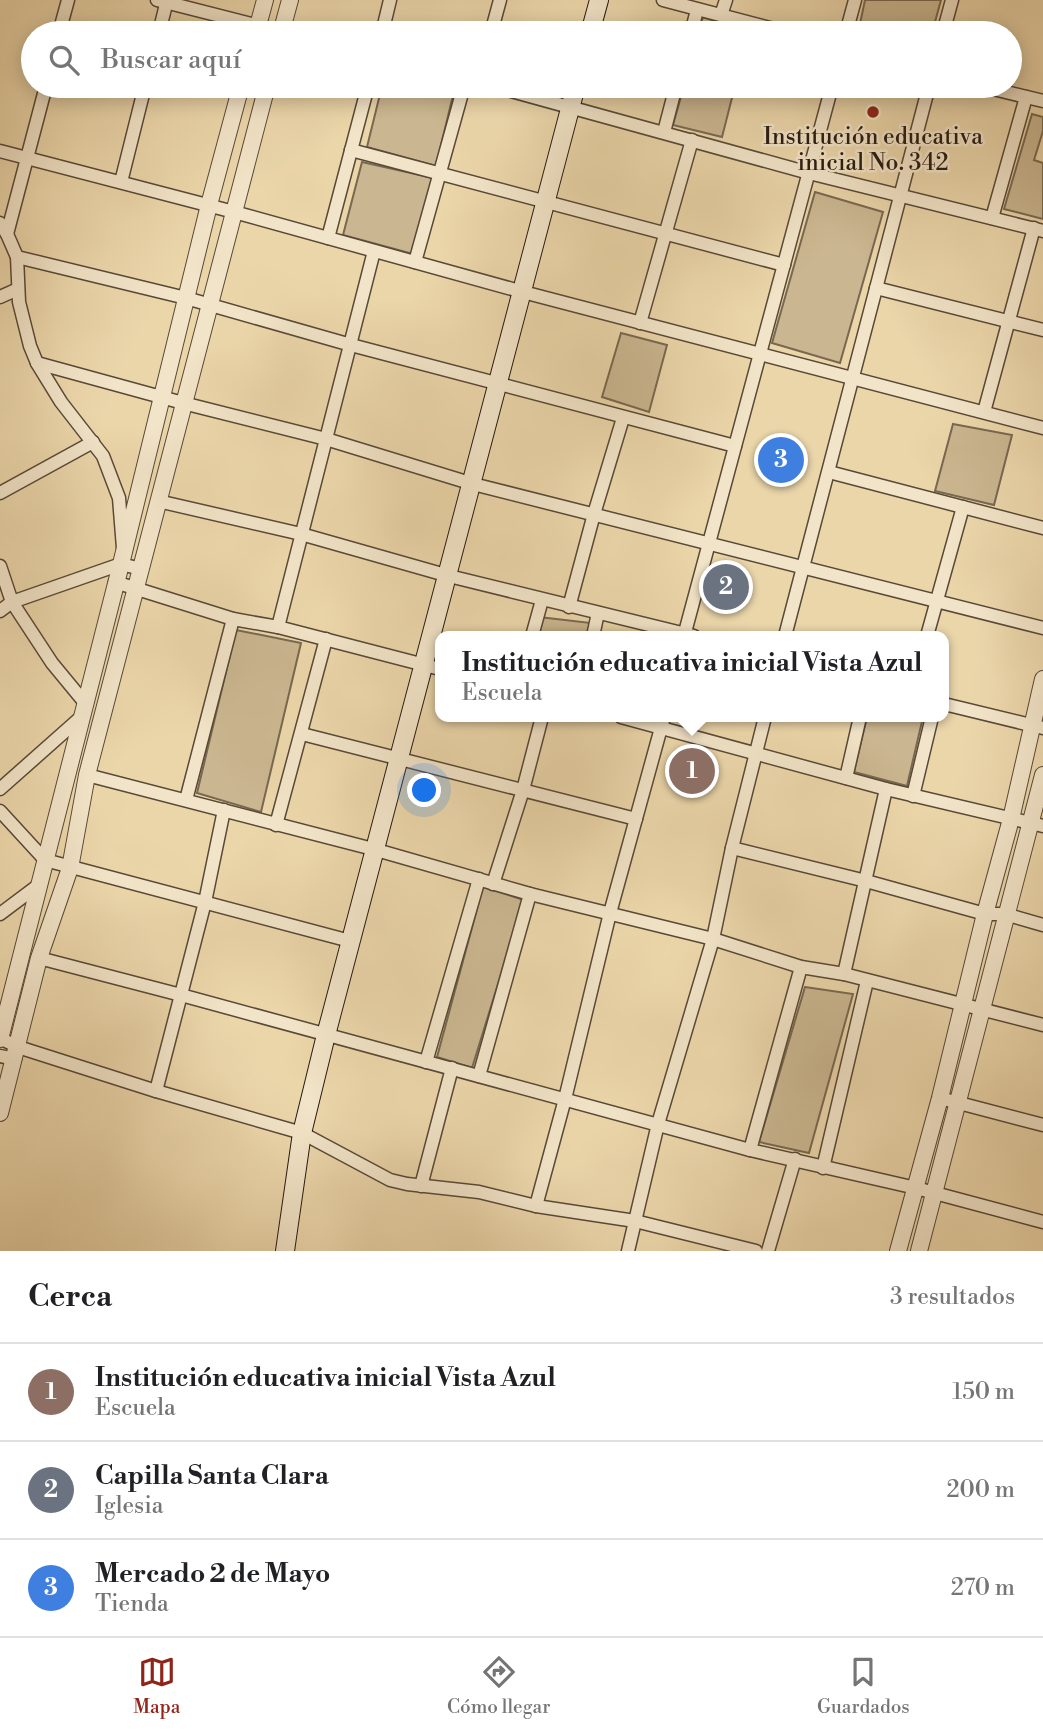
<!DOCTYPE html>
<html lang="es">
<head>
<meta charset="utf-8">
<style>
	:root { --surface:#fff; --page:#f2f2f2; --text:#202124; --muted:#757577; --line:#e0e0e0; --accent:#8f2418 }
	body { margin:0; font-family:"Libre Bodoni",serif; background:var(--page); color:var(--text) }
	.you { position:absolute; left:425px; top:791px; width:24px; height:24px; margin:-18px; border:5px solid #fff; border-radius:50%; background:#1a73e8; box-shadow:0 0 0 10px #1a73e833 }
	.badge { display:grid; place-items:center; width:46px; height:46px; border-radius:50%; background:var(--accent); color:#fff; font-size:23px; font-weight:700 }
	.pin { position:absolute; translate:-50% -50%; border:4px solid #fff; box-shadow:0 2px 7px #0006 }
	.popup { position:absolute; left:435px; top:631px; width:514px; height:91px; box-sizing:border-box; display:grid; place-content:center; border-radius:14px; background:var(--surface); filter:drop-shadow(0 2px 5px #0005); font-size:23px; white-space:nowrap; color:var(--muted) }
	.popup b { font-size:26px; color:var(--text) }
	.popup::after { content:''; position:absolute; left:50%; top:100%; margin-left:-14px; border:14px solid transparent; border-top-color:var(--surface) }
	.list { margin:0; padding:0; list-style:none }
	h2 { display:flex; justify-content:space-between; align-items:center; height:91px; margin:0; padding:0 28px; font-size:30px }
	h2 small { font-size:23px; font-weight:400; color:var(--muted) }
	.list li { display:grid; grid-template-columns:46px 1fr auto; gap:21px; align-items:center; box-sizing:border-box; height:98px; padding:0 28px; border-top:2px solid var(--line) }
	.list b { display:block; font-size:26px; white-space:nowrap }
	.list p { margin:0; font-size:23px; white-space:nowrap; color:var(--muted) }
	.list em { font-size:23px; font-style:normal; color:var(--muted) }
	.icon { flex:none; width:38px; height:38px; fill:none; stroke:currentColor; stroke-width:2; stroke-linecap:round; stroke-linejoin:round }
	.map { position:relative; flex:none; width:1043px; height:1251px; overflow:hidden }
	.search { position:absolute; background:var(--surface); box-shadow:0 4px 18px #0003; left:21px; right:21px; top:21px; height:77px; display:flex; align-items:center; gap:18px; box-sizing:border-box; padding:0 24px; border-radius:38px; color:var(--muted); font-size:26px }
	.sheet { height:385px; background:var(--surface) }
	nav { display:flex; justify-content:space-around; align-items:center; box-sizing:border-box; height:98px; border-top:2px solid var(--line); background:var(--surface); font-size:19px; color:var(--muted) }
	nav a { display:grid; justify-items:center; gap:4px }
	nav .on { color:var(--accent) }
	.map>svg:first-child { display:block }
</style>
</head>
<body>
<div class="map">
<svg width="1043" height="1251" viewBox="0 0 1043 1251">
	<rect width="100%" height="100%" fill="#ebd6aa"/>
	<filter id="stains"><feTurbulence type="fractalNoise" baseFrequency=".00286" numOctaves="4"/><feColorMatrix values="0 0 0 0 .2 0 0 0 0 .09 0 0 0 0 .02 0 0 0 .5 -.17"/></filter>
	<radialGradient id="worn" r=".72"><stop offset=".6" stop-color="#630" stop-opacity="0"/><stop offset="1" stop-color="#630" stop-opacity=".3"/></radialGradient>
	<g fill="#cab690" stroke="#786850" stroke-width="2">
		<path d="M 865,0 L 941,0 L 932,33 L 858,33 Z"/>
		<path d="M 703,17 L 750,33 L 698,33 Z"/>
		<path d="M 382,86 L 435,86 L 454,91 L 436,166 L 367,147 Z"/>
		<path d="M 684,86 L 735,86 L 722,137 L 673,125 Z"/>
		<path d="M 1032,114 L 1043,117 L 1043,131 L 1034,160 L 1043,163 L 1043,219 L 1004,209 Z"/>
		<path d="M 362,162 L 433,178 L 413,254 L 343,235 Z"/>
		<path d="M 815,192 L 883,212 L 840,363 L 772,343 Z"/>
		<path d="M 621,333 L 667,345 L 649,412 L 602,397 Z"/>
		<path d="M 953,424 L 1012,435 L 994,505 L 935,491 Z"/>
		<path d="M 539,617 L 591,623 L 588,636 L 534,636 Z"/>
		<path d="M 236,630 L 301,643 L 261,812 L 197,793 Z"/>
		<path d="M 867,717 L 923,717 L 907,786 L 854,772 Z"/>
		<path d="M 483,887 L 524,900 L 472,1068 L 437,1057 Z"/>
		<path d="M 805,987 L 853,994 L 809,1153 L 759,1142 Z"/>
	</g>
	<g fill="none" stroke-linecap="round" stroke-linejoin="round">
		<g stroke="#584937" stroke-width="15">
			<g id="minor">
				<path d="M 157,0 L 287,33"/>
				<path d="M 663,0 L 789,33"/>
				<path d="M 721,15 L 726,0"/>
				<path d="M 59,33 L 68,0"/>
				<path d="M 159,33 L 167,0"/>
				<path d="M 382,33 L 390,0"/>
				<path d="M 491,33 L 500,0"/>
				<path d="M 691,33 L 697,10"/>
				<path d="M 846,33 L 855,0"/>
				<path d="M 943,33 L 952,0"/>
				<path d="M 493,86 L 809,173 L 1043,231"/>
				<path d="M 981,86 L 1043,101"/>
				<path d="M 664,132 L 676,86"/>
				<path d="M 351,150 L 784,265"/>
				<path d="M 0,151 L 234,212 L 523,292 L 1043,428"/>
				<path d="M 121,182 L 145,86"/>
				<path d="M 992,218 L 1026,97"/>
				<path d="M 0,223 L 7,234 L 17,257 L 19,302 L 30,346 L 37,363 L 61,402 L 103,456 L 119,498 L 123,548"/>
				<path d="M 7,234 L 46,86"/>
				<path d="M 328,238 L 368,86"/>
				<path d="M 17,257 L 186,298 L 351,345 L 735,446"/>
				<path d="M 415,262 L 464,86"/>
				<path d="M 876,288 L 1043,330"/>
				<path d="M 0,297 L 18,289"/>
				<path d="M 640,323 L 692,140"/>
				<path d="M 37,363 L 183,403 L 326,439 L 473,484 L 1043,628"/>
				<path d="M 984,412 L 1034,228"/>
				<path d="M 829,472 L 1043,528"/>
				<path d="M 0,493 L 93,442"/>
				<path d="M 158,501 L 301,534 L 449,576 L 694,636"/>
				<path d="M 0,566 L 12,602 L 52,663 L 85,703"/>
				<path d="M 115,582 L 233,619 L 278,627 L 440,669"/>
				<path d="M 569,607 L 594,514 L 623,418"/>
				<path d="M 0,611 L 12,602 L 121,564 L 141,569"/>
				<path d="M 278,627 L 374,251"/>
				<path d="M 532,636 L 542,600"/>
				<path d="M 593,636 L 598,613"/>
				<path d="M 684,636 L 832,86"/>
				<path d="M 785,636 L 929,86"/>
				<path d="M 927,636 L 963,507"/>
				<path d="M 944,704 L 1043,728"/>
				<path d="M 621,717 L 886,789 L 1043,826"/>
				<path d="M 302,734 L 636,819"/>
				<path d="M 87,775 L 373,849 L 530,894 L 713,939 L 801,967 L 844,974 L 1043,1025"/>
				<path d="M 846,778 L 860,717"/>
				<path d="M 0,789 L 80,718"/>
				<path d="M 913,796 L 932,717"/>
				<path d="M 186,800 L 233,619"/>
				<path d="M 0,811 L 45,860 L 350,941"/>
				<path d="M 276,825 L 326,639"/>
				<path d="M 732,848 L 866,881 L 985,914 L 1005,914 L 1043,925"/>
				<path d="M 493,884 L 523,790 L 542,717"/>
				<path d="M 0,914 L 40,884"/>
				<path d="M 39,958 L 181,995 L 750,1150 L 916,1188 L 1043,1222"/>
				<path d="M 844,974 L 886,789"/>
				<path d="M 0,1038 L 18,1047 L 156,1091 L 302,1133 L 390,1180 L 407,1184 L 479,1192 L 536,1206 L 635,1221 L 756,1251"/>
				<path d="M 0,1056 L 15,1059"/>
				<path d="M 426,1062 L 479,879"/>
				<path d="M 479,1076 L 530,894"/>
				<path d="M 156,1091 L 205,902 L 224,810"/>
				<path d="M 940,1098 L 1043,1125"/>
				<path d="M 750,1150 L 801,967"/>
				<path d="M 823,1168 L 867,981"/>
				<path d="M 421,1186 L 452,1068"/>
				<path d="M 536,1206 L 565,1099 L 610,913 L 664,717"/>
				<path d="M 628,1251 L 658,1124 L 713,939 L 732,848 L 765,717"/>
				<path d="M 768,1251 L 795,1159"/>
			</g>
		</g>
		<g stroke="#584937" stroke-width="18">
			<g id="tertiary">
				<path d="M 256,33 L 265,0"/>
				<path d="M 281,33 L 290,0"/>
				<path d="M 0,1039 L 121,564 L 209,205 L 241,86"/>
				<path d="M 0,1113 L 39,958 L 70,868 L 87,775 L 267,86"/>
				<path d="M 898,1251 L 940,1098 L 985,914 L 1011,819 L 1043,679"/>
				<path d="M 919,1251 L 1043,775"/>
			</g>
		</g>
		<g stroke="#271a11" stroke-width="20">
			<g id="secondary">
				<path d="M 590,33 L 599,0"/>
				<path d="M 285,1251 L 302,1133 L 326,1035 L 576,86"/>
			</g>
		</g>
		<use href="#minor" stroke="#f2e4c8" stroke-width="12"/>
		<use href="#tertiary" stroke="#f2e4c8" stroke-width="16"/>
		<use href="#secondary" stroke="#f2e4c8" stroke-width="18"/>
	</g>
	<circle fill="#8f2418" stroke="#f2e4c8" stroke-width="2.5" cx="873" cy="112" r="7"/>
	<g text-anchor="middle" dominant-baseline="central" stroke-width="5" stroke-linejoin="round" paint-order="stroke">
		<g font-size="23" fill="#271a11" stroke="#f2e4c8">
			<text x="873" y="137">Institución educativa<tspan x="873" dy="26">inicial No. 342</tspan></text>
		</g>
	</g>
	<rect width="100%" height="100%" filter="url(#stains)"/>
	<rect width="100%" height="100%" fill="url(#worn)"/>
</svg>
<div class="you"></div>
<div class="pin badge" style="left:692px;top:771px;background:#8d6e63">1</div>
<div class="popup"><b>Institución educativa inicial Vista Azul</b>Escuela</div>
<div class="pin badge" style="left:726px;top:587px;background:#6b7280">2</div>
<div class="pin badge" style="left:781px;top:460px;background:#3f7fe0">3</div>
<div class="search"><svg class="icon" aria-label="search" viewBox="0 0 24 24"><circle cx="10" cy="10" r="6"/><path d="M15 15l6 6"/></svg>Buscar aquí</div>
</div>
<section class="sheet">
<h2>Cerca<small>3 resultados</small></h2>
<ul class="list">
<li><span class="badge" style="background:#8d6e63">1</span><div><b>Institución educativa inicial Vista Azul</b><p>Escuela</p></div><em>150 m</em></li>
<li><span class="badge" style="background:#6b7280">2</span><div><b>Capilla Santa Clara</b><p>Iglesia</p></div><em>200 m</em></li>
<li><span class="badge" style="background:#3f7fe0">3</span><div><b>Mercado 2 de Mayo</b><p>Tienda</p></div><em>270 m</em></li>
</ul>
</section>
<nav>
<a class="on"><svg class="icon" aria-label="map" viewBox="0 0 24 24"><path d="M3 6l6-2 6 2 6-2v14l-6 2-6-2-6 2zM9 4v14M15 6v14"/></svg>Mapa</a>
<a><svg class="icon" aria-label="directions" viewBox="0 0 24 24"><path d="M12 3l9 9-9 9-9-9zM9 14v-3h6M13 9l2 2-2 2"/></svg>Cómo llegar</a>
<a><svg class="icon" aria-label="saved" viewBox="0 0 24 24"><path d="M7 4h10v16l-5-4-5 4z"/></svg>Guardados</a>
</nav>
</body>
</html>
